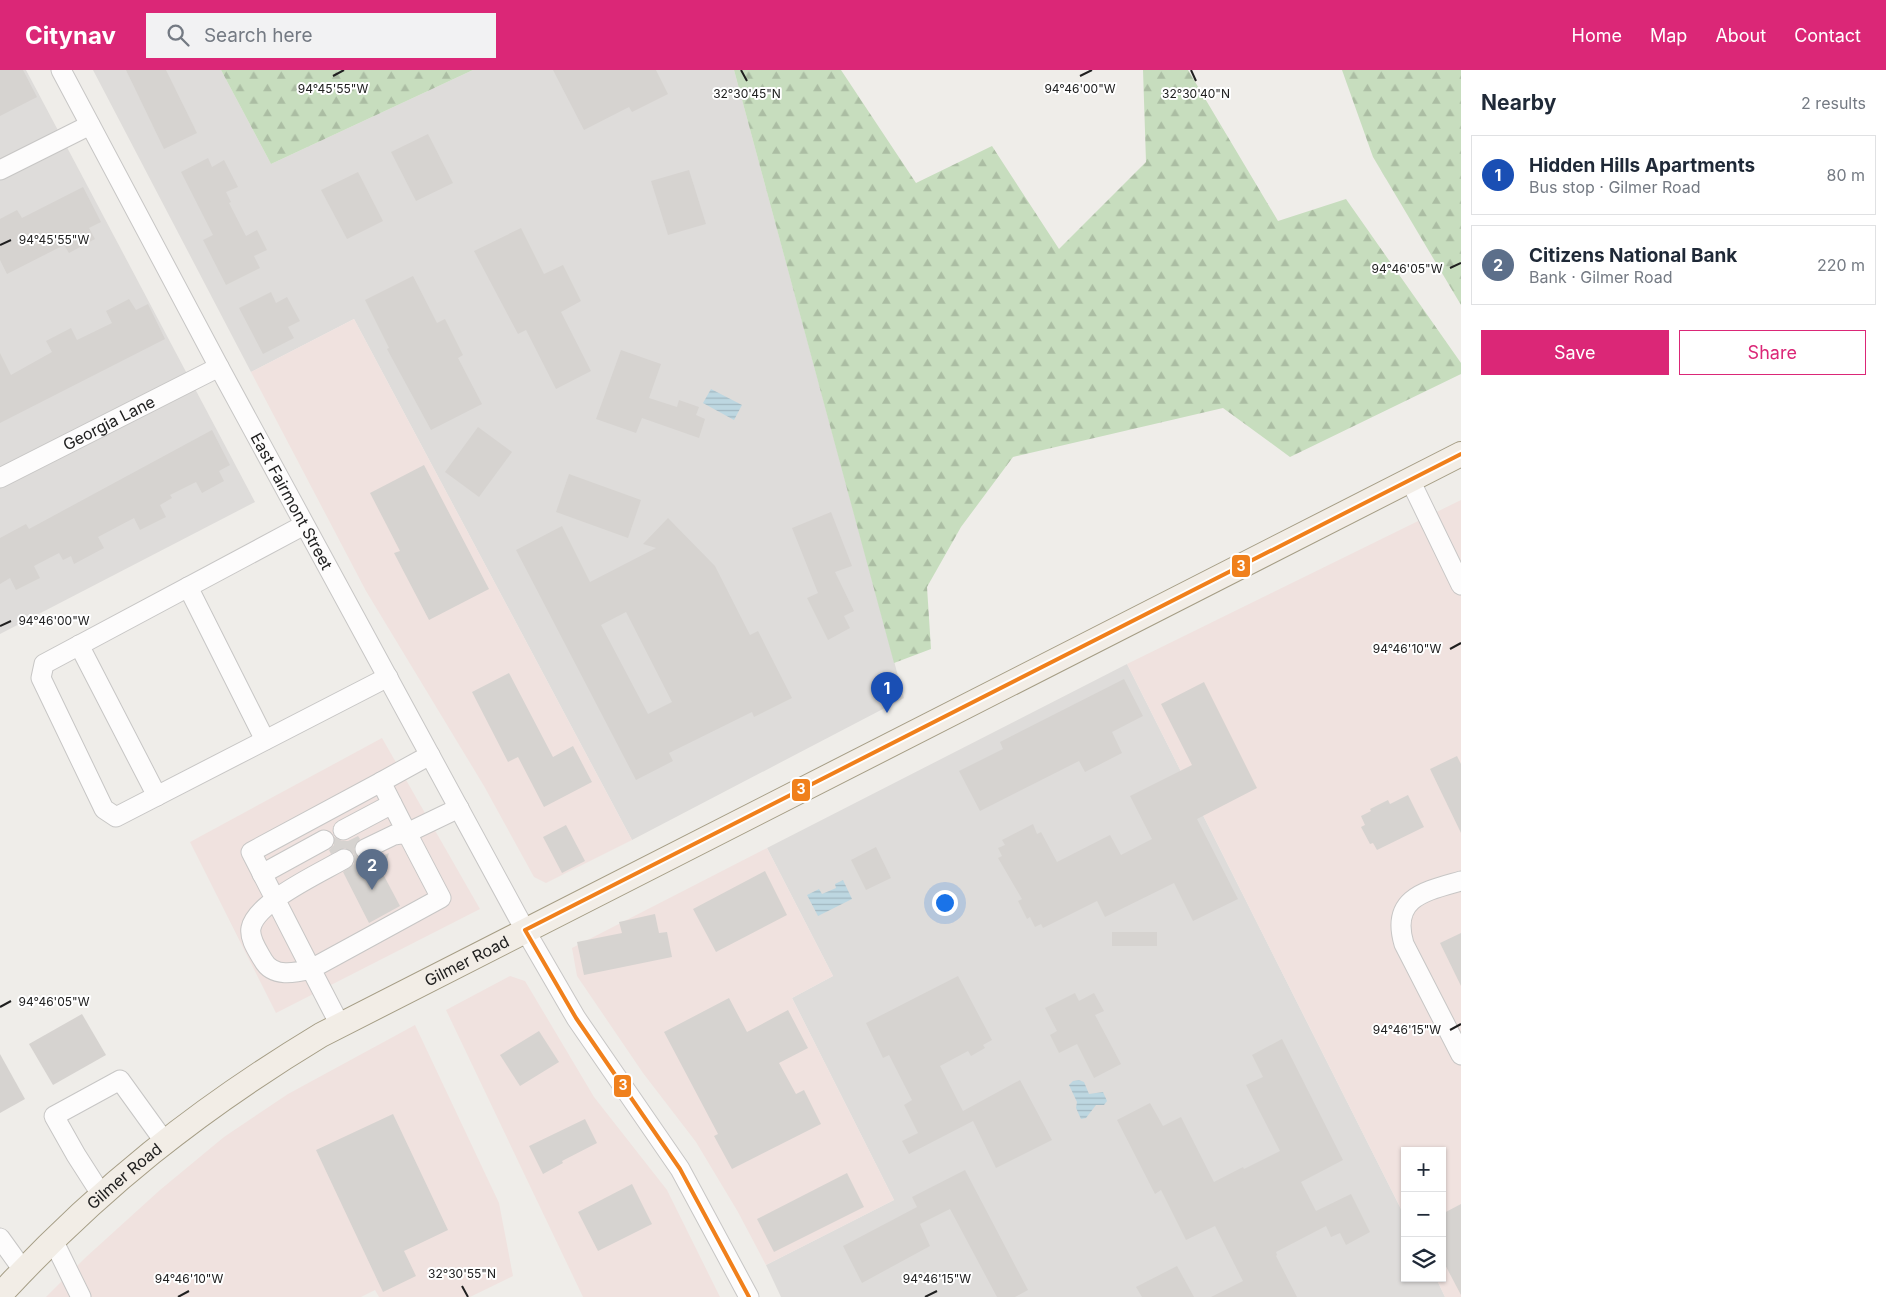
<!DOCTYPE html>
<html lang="en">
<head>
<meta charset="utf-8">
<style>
	:root { --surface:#fff; --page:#f2f2f3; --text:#1f2937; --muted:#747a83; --line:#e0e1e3; --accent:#db2777 }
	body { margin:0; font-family:Inter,sans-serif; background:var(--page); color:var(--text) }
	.controls { position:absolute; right:15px; bottom:15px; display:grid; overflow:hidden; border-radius:0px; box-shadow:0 1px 4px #0004 }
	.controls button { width:45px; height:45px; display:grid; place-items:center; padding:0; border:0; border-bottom:1px solid var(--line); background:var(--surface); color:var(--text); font:25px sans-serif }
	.you { position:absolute; left:944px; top:832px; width:18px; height:18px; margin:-12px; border:4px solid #fff; border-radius:50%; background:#1a73e8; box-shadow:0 0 0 8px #1a73e833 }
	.badge { display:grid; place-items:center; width:32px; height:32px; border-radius:50%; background:var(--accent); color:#fff; font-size:16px; font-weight:700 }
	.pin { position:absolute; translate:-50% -41px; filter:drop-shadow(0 1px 2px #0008) }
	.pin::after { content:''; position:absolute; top:26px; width:18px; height:15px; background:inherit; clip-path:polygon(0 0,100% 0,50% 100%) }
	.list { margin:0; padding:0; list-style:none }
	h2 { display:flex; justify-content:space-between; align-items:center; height:65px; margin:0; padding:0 20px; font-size:21px }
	h2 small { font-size:16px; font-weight:400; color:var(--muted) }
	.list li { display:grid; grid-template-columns:32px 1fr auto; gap:15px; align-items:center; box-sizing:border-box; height:80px; margin:0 10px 10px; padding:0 10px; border:1px solid var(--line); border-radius:0px }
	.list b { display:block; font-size:19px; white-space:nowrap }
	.list p { margin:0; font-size:16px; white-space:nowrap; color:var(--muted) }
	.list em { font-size:16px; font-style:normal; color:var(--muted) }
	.actions { display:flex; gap:10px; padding:15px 20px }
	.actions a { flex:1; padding:11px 0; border:1px solid var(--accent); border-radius:0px; text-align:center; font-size:18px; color:var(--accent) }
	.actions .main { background:var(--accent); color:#fff }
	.icon { flex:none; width:28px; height:28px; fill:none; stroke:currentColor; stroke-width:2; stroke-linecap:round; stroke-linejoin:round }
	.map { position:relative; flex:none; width:1461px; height:1227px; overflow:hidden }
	header { display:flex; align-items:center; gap:30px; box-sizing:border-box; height:70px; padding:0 25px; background:var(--accent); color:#fff }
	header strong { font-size:24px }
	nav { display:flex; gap:28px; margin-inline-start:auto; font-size:18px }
	.search { width:350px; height:45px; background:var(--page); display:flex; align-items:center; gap:12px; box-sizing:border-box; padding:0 18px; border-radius:0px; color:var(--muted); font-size:19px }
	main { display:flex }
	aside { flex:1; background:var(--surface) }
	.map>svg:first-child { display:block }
</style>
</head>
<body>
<header>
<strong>Citynav</strong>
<div class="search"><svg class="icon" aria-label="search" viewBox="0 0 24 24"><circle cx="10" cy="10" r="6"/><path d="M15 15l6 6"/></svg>Search here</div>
<nav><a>Home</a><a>Map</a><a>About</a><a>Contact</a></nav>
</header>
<main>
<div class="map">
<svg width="1461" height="1227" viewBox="0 0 1461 1227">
	<defs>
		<pattern id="forest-firs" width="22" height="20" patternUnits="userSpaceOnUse" patternTransform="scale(1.25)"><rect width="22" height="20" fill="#c7ddbe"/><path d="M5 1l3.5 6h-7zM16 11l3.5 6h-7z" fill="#abbda3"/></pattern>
		<pattern id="water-rules" width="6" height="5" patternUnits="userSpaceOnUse" patternTransform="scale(1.25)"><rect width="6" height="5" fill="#bdd7e1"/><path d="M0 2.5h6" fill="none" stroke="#a2b8c1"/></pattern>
	</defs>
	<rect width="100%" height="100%" fill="#efede9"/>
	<g fill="#dedcda">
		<path d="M 0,0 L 26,0 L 255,432 L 0,564 Z"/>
		<path d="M 93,0 L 221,0 L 271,94 L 473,0 L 734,0 L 904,628 L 632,770 L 354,249 L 251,302 Z"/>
		<path d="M 1127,594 L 1405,1147 L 1405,1208 L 1436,1208 L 1445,1227 L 781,1227 L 766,1195 L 894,1130 L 792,928 L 833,906 L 767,778 Z"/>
	</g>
	<g fill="#f0e2df">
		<path d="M 354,249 L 632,770 L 546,813 L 534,807 L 484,716 L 366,521 L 251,302 Z"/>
		<path d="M 1461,430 L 1461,1227 L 1445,1227 L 1436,1208 L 1442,1208 L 1442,1081 L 1405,1081 L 1405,1147 L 1127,594 Z"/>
		<path d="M 382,668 L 480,839 L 276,943 L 190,772 Z"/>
		<path d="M 767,778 L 833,906 L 792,928 L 894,1130 L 766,1195 L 738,1142 L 696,1072 L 643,1003 L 577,906 L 572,878 Z"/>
		<path d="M 510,906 L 525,911 L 594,1027 L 667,1120 L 720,1227 L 583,1227 L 446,940 Z"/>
		<path d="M 415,955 L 499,1133 L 513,1206 L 470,1227 L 379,1227 L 375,1220 L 361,1227 L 46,1227 L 85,1188 L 160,1120 L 224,1067 L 288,1024 Z"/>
	</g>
	<g fill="url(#forest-firs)">
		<path d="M 221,0 L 473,0 L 271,94 Z"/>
		<path d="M 734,0 L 841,0 L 916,113 L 992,76 L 1059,179 L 1146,92 L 1143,0 L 1188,0 L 1278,151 L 1346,129 L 1461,293 L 1461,304 L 1290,387 L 1223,338 L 1013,387 L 961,457 L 927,517 L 931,579 L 894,593 Z"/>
		<path d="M 1342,0 L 1461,0 L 1461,235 L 1373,87 Z"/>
	</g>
	<g fill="url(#water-rules)">
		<path d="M 711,319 L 742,335 L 734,350 L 703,333 Z"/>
		<path d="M 843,810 L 852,829 L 818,846 L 807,825 L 819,819 L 822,824 L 836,818 L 835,814 Z"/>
		<path d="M 1079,1010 L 1084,1012 L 1089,1024 L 1103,1022 L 1107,1031 L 1104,1035 L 1096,1035 L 1086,1048 L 1081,1049 L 1076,1038 L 1077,1032 L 1069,1015 L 1073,1011 Z"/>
	</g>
	<g fill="#d6d3d0" fill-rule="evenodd">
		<path d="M 0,0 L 23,0 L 37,27 L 0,46 Z"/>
		<path d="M 126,0 L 166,0 L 197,63 L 164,79 Z"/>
		<path d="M 553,0 L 656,0 L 668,24 L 632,42 L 629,37 L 584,60 Z"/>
		<path d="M 428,64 L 453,113 L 416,131 L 391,82 Z"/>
		<path d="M 208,88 L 212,97 L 224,90 L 238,117 L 226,122 L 231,132 L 229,133 L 246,166 L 257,160 L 267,180 L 254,186 L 260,198 L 226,215 L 203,170 L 213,165 L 181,102 Z"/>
		<path d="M 689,100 L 706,154 L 668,165 L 651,111 Z"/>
		<path d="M 358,102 L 383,151 L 347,169 L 321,120 Z"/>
		<path d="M 83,117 L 101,152 L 89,158 L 95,169 L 69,183 L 64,175 L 7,204 L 0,190 L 0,149 L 17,140 L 22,148 Z"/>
		<path d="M 521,158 L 544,204 L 563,195 L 581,231 L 561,242 L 591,301 L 556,319 L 526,260 L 518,264 L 474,181 Z"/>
		<path d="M 413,206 L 437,253 L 445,249 L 463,285 L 458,288 L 482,334 L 431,360 L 387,279 L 389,278 L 365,230 Z"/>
		<path d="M 271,222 L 276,233 L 287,227 L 300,251 L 288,257 L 294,268 L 263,284 L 239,238 Z"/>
		<path d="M 129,229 L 136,240 L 148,234 L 165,269 L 0,353 L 0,283 L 11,305 L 52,282 L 46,271 L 71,258 L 77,270 L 112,253 L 106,241 Z"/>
		<path d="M 621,280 L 661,294 L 649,328 L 677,337 L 679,330 L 699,337 L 696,345 L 705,349 L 699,368 L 642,348 L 636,363 L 596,349 Z"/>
		<path d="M 478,357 L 512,382 L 479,427 L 445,402 Z"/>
		<path d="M 212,360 L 230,395 L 219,401 L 224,411 L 202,423 L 196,412 L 170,425 L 172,428 L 160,435 L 166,447 L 140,460 L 134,448 L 98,467 L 104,478 L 74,494 L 71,486 L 63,490 L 59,483 L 34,496 L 40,508 L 16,520 L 10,508 L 0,514 L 0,468 L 26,454 L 29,459 Z"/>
		<path d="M 424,395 L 489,519 L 429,550 L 394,483 L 400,481 L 370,423 Z"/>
		<path d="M 569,404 L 641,430 L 628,468 L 556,442 Z"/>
		<path d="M 831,442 L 852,496 L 835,502 L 854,541 L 844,546 L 850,558 L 828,570 L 807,528 L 818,523 L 792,458 Z"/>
		<path d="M 668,448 L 715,496 L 750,565 L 758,561 L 792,628 L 754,647 L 752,642 L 669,683 L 673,691 L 636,710 L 516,480 L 562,456 L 590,512 L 656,478 L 643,474 ZM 626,542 L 672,632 L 648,644 L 601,555 Z"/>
		<path d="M 509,603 L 553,687 L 573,676 L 592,712 L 544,737 L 518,687 L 508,692 L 472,622 Z"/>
		<path d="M 1124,609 L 1143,646 L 1112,662 L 1122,683 L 1085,702 L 1079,691 L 980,741 L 959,701 L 1003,679 L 1000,672 Z"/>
		<path d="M 1204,612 L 1257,718 L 1197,749 L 1238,829 L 1193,851 L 1174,813 L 1105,847 L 1097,831 L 1043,858 L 1041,854 L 1035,857 L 1030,847 L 1027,849 L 1018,831 L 1022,829 L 998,788 L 1002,786 L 998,778 L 1005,775 L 1002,770 L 1033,754 L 1037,764 L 1041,762 L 1057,792 L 1110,765 L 1121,785 L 1152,769 L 1130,726 L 1192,695 L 1161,634 Z"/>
		<path d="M 1457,686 L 1461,694 L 1461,763 L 1430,699 Z"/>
		<path d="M 1408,725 L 1424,757 L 1377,780 L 1373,773 L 1370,774 L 1361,757 L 1365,755 L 1361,746 L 1371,741 L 1370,739 L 1388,730 L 1390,734 Z"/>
		<path d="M 566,755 L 585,791 L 562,803 L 543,767 Z"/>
		<path d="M 358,766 L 360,769 L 354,779 L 359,789 L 371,791 L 389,783 L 383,804 L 400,836 L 369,853 L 343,802 L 354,794 L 354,784 L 345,778 L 331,784 L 329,780 L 334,775 L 334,767 L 342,771 L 348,771 Z"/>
		<path d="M 876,777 L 891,808 L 866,820 L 851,790 Z"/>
		<path d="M 765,801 L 787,845 L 716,882 L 693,839 Z"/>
		<path d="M 655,844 L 659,863 L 667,862 L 672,887 L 584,905 L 577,872 L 622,863 L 619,852 Z"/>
		<rect x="1112" y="862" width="45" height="14"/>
		<path d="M 1461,863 L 1461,916 L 1440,873 Z"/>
		<path d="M 958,906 L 992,970 L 983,975 L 985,978 L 971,986 L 968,981 L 940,996 L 963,1041 L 1020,1010 L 1052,1070 L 996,1098 L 973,1051 L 909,1084 L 902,1071 L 918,1063 L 904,1035 L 912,1030 L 889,985 L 883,988 L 866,953 Z"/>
		<path d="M 1075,923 L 1079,931 L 1094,923 L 1104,941 L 1095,945 L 1121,994 L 1094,1008 L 1077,974 L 1059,983 L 1050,965 L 1057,961 L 1045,938 Z"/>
		<path d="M 729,928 L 747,962 L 788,940 L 808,978 L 779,993 L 796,1024 L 804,1020 L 821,1054 L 732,1099 L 714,1066 L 718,1064 L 664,962 Z"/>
		<path d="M 82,944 L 106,985 L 53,1015 L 29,974 Z"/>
		<path d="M 539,961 L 559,992 L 520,1016 L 500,985 Z"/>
		<path d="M 1282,969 L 1343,1090 L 1301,1112 L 1316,1141 L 1351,1124 L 1370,1162 L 1346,1175 L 1340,1163 L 1331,1167 L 1326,1156 L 1276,1182 L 1277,1185 L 1276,1186 L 1297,1227 L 1211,1227 L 1243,1211 L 1215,1156 L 1186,1170 L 1161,1120 L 1155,1124 L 1117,1050 L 1150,1033 L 1163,1056 L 1181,1047 L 1214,1112 L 1243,1097 L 1244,1099 L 1280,1081 L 1246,1015 L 1263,1007 L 1252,985 Z"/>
		<path d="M 0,984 L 25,1029 L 0,1043 Z"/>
		<path d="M 393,1044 L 448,1160 L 404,1181 L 416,1206 L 383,1222 L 316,1080 Z"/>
		<path d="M 585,1049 L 597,1073 L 562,1091 L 563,1093 L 543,1104 L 529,1076 Z"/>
		<path d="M 965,1100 L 1028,1220 L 1015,1227 L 997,1227 L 950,1139 L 920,1154 L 930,1176 L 862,1213 L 843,1176 L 917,1137 L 912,1127 Z"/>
		<path d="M 847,1103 L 864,1137 L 774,1182 L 757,1149 Z"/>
		<path d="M 632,1114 L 652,1154 L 598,1181 L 578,1142 Z"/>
		<path d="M 1461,1134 L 1461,1225 L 1442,1189 L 1442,1144 Z"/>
		<path d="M 1177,1196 L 1194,1227 L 1142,1227 L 1136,1217 Z"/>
	</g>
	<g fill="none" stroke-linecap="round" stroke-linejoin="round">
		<g stroke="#c7c6c5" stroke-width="21">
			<g id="minor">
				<path id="s1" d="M 61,0 L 219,297 L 525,860 L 576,948 L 680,1099 L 749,1227"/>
				<path d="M 0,100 L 90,55"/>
				<path id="s2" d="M 0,408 L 219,297"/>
				<path d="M 1410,410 L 1461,515"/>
				<path d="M 304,455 L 44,594 L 41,608 L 104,739 L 116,747 L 388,607"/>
				<path d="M 188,517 L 265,670"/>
				<path d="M 79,575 L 157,726"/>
				<path d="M 430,685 L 381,712 L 407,763 L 459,738"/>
				<path d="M 343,760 L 392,734"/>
				<path d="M 344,789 C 322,802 256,832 251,858 C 249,869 258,881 263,890 C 273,908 295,903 311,899 C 291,860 271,821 251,782 L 381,712"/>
				<path d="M 262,804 L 324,770"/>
				<path d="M 1461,811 C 1426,821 1390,827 1404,874 L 1461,985"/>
				<path d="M 340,955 L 311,899 L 441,828 L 407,763 L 394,765 L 365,779"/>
				<path d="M 101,1124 L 76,1085 L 54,1046 L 120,1010 L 164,1071"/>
				<path d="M 0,1168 L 23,1200"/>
				<path d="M 53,1170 L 81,1227"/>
			</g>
		</g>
		<g stroke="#a59d85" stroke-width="26">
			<g id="major">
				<path id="s3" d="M 0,1225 C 99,1118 197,1040 321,965 L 1461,384"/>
			</g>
		</g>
		<use href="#minor" stroke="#fdfcfc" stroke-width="19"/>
		<use href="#major" stroke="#f2ede6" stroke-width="24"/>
		<g stroke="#fff" stroke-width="8">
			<path id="bus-1" d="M 749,1227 L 680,1099 L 576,948 L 525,860 L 1461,384"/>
		</g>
		<use href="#bus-1" stroke="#f0801c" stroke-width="4"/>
	</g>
	<path fill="none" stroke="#202020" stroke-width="2" d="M 741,0 L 747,11M 1191,0 L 1196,11M 333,6 L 344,0M 1080,6 L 1092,0M 0,175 L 11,170M 1450,198 L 1461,193M 0,556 L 11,551M 1450,579 L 1461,573M 0,937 L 11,931M 1450,960 L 1461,954M 462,1216 L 468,1227M 178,1227 L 189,1221M 925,1227 L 937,1221"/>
	<g text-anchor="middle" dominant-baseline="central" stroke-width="4" stroke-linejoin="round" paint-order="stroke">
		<g font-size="16" fill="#202020" stroke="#fff">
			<text stroke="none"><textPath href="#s2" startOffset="122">Georgia Lane</textPath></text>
			<text stroke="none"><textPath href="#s1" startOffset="489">East Fairmont Street</textPath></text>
			<text stroke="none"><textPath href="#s3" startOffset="578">Gilmer Road</textPath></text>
			<text stroke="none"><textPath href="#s3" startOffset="172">Gilmer Road</textPath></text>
		</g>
	</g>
	<g font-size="12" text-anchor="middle" fill="#202020" stroke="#fff" stroke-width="4" stroke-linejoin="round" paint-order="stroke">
		<text x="333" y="23">94°45'55"W</text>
		<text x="1080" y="23">94°46'00"W</text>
		<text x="747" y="28">32°30'45"N</text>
		<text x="1196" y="28">32°30'40"N</text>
		<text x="54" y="174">94°45'55"W</text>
		<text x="1407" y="203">94°46'05"W</text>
		<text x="54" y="555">94°46'00"W</text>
		<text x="1407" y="583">94°46'10"W</text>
		<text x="54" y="936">94°46'05"W</text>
		<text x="1407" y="964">94°46'15"W</text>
		<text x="462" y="1208">32°30'55"N</text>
		<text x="189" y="1213">94°46'10"W</text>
		<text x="937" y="1213">94°46'15"W</text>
	</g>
	<g stroke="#fff" stroke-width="2">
		<rect x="1231" y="484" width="20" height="24" rx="5" fill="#f0801c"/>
		<rect x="791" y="708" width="20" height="24" rx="5" fill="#f0801c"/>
		<rect x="613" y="1004" width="19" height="24" rx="5" fill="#f0801c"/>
	</g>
	<g font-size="14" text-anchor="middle" font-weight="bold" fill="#fff">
		<text x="1241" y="501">3</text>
		<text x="801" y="724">3</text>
		<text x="623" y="1020">3</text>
	</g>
</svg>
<div class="controls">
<button>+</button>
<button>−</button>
<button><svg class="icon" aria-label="layers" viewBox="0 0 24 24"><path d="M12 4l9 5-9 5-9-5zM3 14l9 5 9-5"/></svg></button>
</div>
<div class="you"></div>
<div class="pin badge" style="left:887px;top:643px;background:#1a4fb4">1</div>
<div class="pin badge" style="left:372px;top:820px;background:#5c6f8a">2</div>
</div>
<aside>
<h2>Nearby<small>2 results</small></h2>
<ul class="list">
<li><span class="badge" style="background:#1a4fb4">1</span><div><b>Hidden Hills Apartments</b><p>Bus stop · Gilmer Road</p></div><em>80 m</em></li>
<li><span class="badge" style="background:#5c6f8a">2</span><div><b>Citizens National Bank</b><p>Bank · Gilmer Road</p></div><em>220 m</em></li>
</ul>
<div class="actions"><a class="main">Save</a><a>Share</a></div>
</aside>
</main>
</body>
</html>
